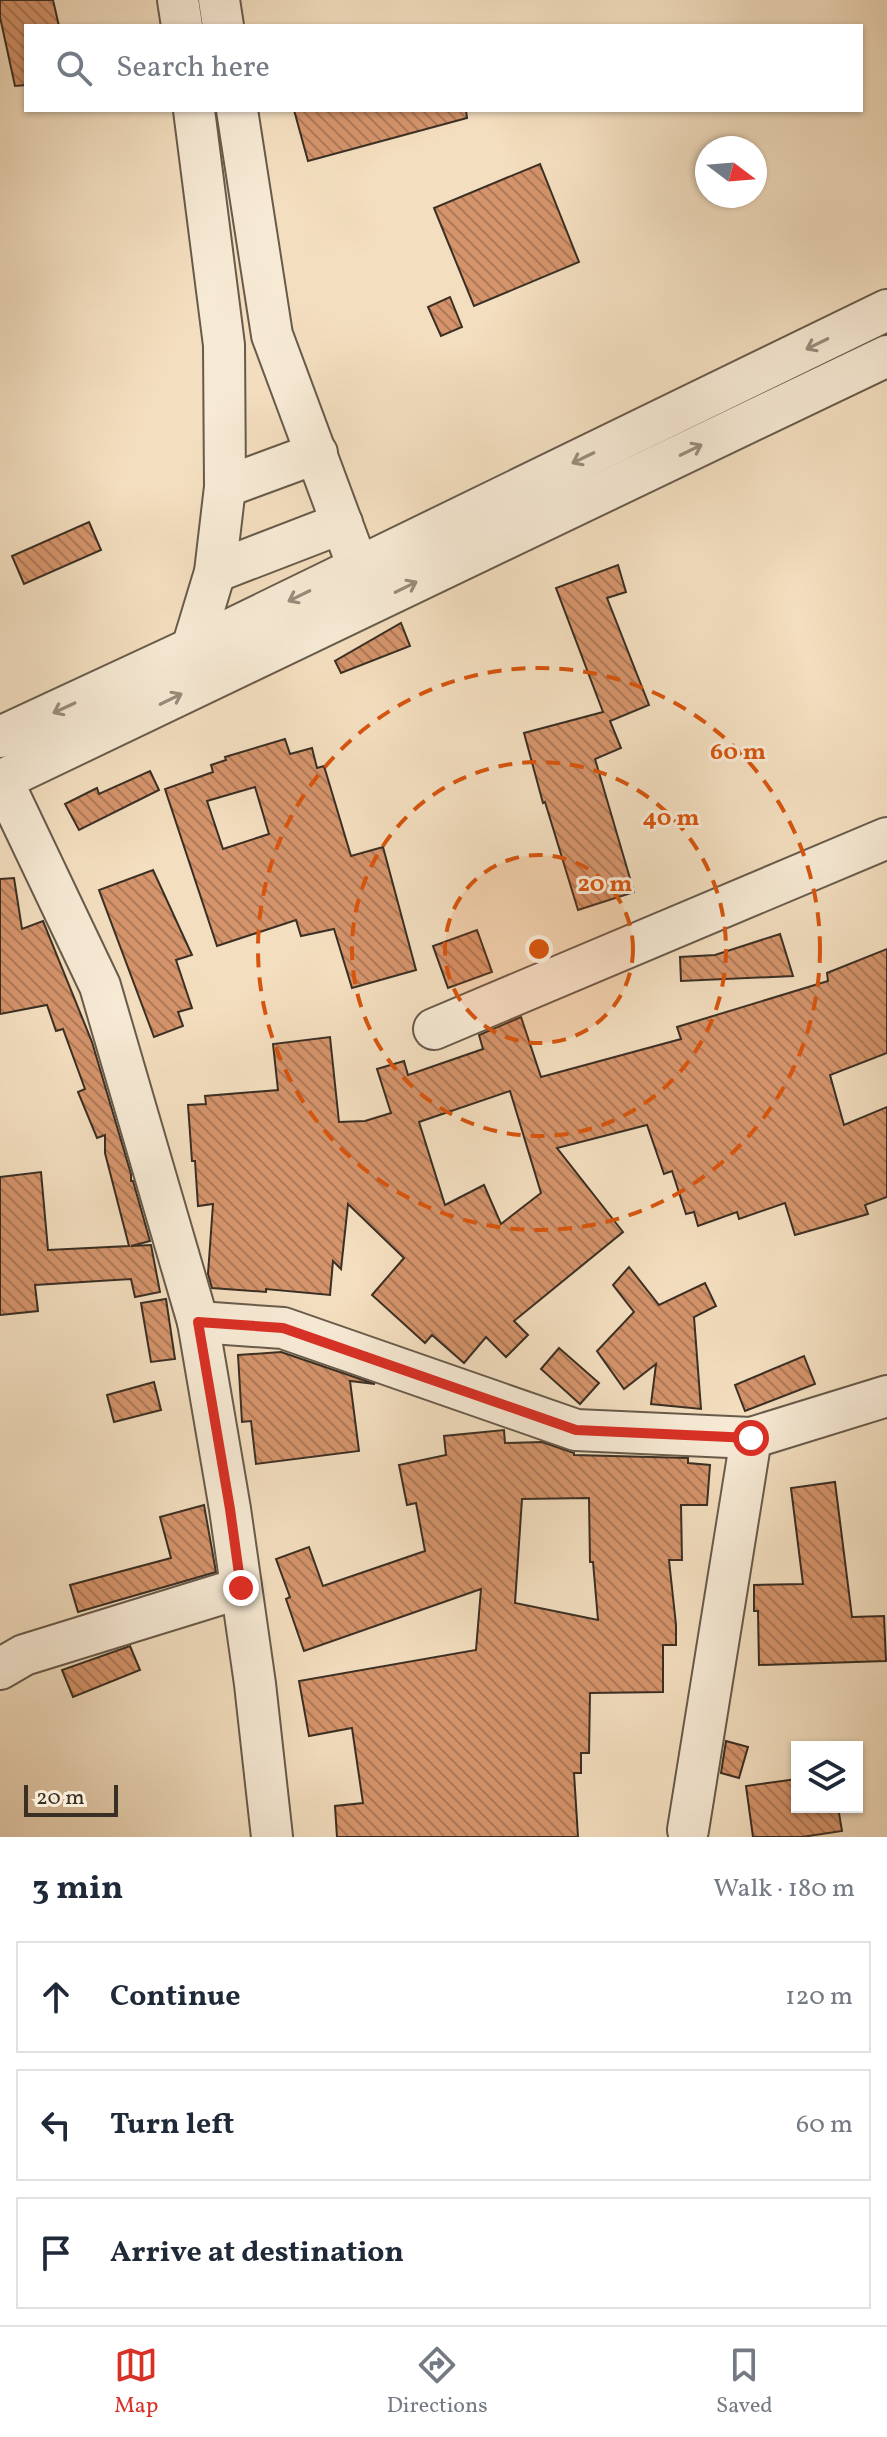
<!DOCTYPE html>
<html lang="en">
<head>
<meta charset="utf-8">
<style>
	:root { --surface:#fff; --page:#f6f6f7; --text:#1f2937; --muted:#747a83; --line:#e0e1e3; --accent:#d93025 }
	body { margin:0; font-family:Vollkorn,serif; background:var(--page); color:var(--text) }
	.controls { position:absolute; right:24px; bottom:24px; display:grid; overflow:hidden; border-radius:0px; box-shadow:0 2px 6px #0004 }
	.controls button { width:72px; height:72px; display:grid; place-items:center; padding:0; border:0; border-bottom:2px solid var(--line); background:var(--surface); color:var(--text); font:40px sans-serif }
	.compass { position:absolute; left:695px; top:136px; width:72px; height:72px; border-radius:50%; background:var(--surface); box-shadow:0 2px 6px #0004; rotate:106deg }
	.scale { position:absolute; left:24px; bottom:20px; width:94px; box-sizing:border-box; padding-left:8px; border:4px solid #3a2f24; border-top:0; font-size:22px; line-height:28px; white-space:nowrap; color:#3a2f24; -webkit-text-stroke:6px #f7ead5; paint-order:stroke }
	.stop { position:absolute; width:24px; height:24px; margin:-18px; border:6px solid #d93025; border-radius:50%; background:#fff }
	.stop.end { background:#d93025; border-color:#fff; box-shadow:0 2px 8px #0008 }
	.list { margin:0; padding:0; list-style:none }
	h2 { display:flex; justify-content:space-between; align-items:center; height:104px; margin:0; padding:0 32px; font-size:34px }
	h2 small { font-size:26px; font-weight:400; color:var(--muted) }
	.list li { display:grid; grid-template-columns:52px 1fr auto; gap:24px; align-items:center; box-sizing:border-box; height:112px; margin:0 16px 16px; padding:0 16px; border:2px solid var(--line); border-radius:0px }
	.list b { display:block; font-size:30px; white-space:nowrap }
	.list em { font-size:26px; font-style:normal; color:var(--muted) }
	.icon { flex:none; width:44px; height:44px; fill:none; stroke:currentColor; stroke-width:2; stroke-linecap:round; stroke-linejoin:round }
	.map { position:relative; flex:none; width:887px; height:1837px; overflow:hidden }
	.search { position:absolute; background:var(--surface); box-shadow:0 2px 6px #0004; left:24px; right:24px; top:24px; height:88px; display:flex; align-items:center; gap:20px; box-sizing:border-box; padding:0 28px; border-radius:0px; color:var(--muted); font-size:30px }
	.sheet { height:488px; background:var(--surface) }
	nav { display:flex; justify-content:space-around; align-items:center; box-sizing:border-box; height:112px; border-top:2px solid var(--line); background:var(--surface); font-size:22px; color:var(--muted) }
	nav a { display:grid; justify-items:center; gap:4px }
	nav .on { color:var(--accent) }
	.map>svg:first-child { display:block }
</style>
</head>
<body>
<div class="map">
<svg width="887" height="1837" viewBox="0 0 887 1837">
	<defs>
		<pattern id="building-back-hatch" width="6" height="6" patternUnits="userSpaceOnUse" patternTransform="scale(2)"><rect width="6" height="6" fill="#d5946b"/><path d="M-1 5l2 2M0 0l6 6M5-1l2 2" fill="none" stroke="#ae7958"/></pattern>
	</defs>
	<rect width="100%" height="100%" fill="#f3debf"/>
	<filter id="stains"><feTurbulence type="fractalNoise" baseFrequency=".0025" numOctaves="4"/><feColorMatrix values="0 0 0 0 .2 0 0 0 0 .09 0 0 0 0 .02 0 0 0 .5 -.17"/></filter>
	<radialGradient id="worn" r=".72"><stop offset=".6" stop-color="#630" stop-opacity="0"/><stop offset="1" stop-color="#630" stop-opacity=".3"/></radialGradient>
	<g fill="url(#building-back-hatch)" stroke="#3a2f24" stroke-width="2" fill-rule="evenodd">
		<path d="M 0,0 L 53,0 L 59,26 L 26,26 L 26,85 L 15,86 L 0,17 Z"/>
		<path d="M 294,110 L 466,110 L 467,118 L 308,161 Z"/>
		<path d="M 540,164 L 579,262 L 474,306 L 434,208 Z"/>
		<path d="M 450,297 L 462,327 L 441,336 L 428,307 Z"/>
		<path d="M 89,522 L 101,550 L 24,584 L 12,556 Z"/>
		<path d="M 618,565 L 626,592 L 607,598 L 649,705 L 610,721 L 621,748 L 595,759 L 634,892 L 578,910 L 545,802 L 543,803 L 524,733 L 603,712 L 556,588 Z"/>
		<path d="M 401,623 L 410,646 L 341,673 L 335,661 Z"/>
		<path d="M 285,739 L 290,754 L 312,748 L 317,768 L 324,766 L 351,856 L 383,847 L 416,970 L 352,988 L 334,929 L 301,936 L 296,920 L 217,946 L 165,789 L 213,772 L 211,765 L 226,760 L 225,757 ZM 255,787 L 269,834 L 223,849 L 207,801 Z"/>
		<path d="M 150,771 L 159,790 L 79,830 L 65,804 L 97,788 L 99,794 Z"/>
		<path d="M 153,870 L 192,955 L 176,960 L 192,1008 L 178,1012 L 183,1026 L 154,1037 L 99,890 Z"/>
		<path d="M 14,878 L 22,929 L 43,921 L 92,1042 L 131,1174 L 131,1181 L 133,1181 L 150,1241 L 131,1246 L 151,1245 L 160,1292 L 135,1297 L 131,1279 L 35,1285 L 38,1311 L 0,1315 L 0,1177 L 41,1172 L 48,1250 L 129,1246 L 105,1153 L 105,1135 L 97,1138 L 78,1092 L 85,1089 L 63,1029 L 56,1031 L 47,1005 L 0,1014 L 0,879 Z"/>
		<path d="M 477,930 L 492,972 L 448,988 L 433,946 Z"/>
		<path d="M 780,934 L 793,976 L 681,981 L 680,957 L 715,955 Z"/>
		<path d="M 887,949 L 887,1053 L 830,1075 L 844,1125 L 887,1107 L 887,1197 L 865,1205 L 868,1214 L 795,1235 L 785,1203 L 739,1219 L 737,1212 L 698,1226 L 694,1212 L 686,1214 L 672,1171 L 664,1174 L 647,1125 L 557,1148 L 623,1232 L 514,1321 L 528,1335 L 506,1357 L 486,1337 L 464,1363 L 432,1335 L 425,1343 L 372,1295 L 404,1258 L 348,1204 L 341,1269 L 333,1261 L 330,1295 L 266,1289 L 266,1292 L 212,1288 L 208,1274 L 213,1204 L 198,1206 L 195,1161 L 192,1161 L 188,1105 L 206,1104 L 205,1096 L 278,1090 L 273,1044 L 330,1037 L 339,1122 L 365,1121 L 391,1113 L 377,1069 L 404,1061 L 408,1075 L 483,1049 L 479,1035 L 521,1017 L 541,1077 L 681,1039 L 677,1027 L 828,981 L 827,973 ZM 510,1091 L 541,1193 L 501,1224 L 484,1185 L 445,1205 L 419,1122 Z"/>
		<path d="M 629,1267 L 659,1305 L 705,1283 L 716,1306 L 694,1317 L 701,1409 L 651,1404 L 656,1364 L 624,1389 L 597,1351 L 634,1312 L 613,1285 Z"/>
		<path d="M 166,1299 L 175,1359 L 151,1362 L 141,1303 Z"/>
		<path d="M 559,1348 L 599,1383 L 580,1404 L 541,1369 Z"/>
		<path d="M 281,1352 L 375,1384 L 350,1381 L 359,1451 L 256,1464 L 251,1421 L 242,1422 L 238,1355 Z"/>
		<path d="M 804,1356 L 815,1384 L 745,1411 L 735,1385 Z"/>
		<path d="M 154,1382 L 161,1410 L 114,1422 L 107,1395 Z"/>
		<path d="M 504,1430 L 505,1443 L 542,1442 L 574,1453 L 574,1455 L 688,1458 L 688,1463 L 710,1465 L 707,1505 L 681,1505 L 682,1560 L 669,1560 L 676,1625 L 676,1645 L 663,1645 L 663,1692 L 590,1693 L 589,1753 L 581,1753 L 581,1773 L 574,1773 L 578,1837 L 337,1837 L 335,1806 L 363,1803 L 352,1728 L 309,1736 L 299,1681 L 476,1650 L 481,1589 L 304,1651 L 286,1599 L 290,1597 L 276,1559 L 309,1547 L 323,1586 L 425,1551 L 416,1503 L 407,1505 L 399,1465 L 446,1455 L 444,1436 ZM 589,1498 L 590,1562 L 593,1562 L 598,1620 L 515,1603 L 522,1499 Z"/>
		<path d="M 835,1482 L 852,1617 L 884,1616 L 886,1661 L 759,1665 L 758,1611 L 754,1611 L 754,1585 L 803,1584 L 791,1488 Z"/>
		<path d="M 204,1505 L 216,1572 L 78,1612 L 70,1585 L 171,1558 L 160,1517 Z"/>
		<path d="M 130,1646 L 140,1670 L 73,1697 L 62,1670 Z"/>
		<path d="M 726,1741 L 748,1747 L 739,1778 L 721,1773 Z"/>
		<path d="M 797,1779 L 797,1807 L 838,1807 L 842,1831 L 802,1837 L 753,1837 L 746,1786 Z"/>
	</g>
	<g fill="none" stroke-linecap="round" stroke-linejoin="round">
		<g stroke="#685b4b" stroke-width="44">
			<g id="minor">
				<path d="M 178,0 L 182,26"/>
				<path d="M 219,0 L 223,26"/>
				<path d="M 237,110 L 272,335 L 358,567"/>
				<path d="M 225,487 L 317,453"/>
				<path d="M 215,572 L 342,523"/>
				<path d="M 192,648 L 215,572 L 225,487 L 224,345 L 194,110"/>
				<path d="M 0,737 L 192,648 L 887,310"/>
				<path d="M 2,780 L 100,986 L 198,1322 L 230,1509 L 255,1684 L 272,1837"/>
				<path d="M 0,781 L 887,356"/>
				<path d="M 434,1029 L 887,838"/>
				<path d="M 198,1322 L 283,1328 L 576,1430 L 751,1438 L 887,1396"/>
				<path d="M 0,1669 L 24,1655 L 241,1588"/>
				<path d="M 688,1830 L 751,1438"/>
			</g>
		</g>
		<use href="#minor" stroke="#f7ead5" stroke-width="40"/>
	</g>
	<defs><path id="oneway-shaft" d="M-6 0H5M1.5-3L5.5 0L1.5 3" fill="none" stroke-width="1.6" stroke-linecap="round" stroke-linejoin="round" transform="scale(2)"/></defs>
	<g stroke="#988c7c">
		<use href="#oneway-shaft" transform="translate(817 344) rotate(154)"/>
		<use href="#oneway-shaft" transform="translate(691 450) rotate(-26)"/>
		<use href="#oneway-shaft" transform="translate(583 458) rotate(154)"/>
		<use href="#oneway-shaft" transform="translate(406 587) rotate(-26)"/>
		<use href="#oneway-shaft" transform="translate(299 596) rotate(154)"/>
		<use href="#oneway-shaft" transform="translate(171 699) rotate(-26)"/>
		<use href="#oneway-shaft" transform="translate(64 708) rotate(155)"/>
	</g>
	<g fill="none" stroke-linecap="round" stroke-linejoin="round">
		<path stroke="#d93025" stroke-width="10" d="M 241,1588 L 230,1509 L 198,1322 L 283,1328 L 576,1430 L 751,1438"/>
	</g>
	<circle cx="539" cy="949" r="94" fill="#d7550e" fill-opacity=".12"/>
	<g fill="none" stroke="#d7550e" stroke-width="4" stroke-dasharray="14 10">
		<circle cx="539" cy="949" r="94"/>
		<circle cx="539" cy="949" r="187"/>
		<circle cx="539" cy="949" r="281"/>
	</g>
	<circle cx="539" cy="949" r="12" fill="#d7550e" stroke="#f7ead5" stroke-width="4"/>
	<g font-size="24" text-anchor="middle" font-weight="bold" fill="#d7550e" stroke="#f7ead5" stroke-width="6" stroke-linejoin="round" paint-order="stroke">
		<text x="738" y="759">60 m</text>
		<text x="671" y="825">40 m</text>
		<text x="605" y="891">20 m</text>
	</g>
	<rect width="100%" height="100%" filter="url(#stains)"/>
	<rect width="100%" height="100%" fill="url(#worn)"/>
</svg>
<div class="controls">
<button><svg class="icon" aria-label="layers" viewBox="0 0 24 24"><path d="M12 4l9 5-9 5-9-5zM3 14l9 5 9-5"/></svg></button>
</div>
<svg class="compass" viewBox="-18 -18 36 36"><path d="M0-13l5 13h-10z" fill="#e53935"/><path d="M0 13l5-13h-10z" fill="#747a83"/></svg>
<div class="scale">20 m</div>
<div class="stop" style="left:751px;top:1438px"></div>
<div class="stop end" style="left:241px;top:1588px"></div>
<div class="search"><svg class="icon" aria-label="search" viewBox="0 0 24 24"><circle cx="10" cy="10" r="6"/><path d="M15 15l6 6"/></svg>Search here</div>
</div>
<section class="sheet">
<h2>3 min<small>Walk · 180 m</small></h2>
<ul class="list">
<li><svg class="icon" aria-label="ahead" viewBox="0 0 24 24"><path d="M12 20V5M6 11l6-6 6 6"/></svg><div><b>Continue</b></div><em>120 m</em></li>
<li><svg class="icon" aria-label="left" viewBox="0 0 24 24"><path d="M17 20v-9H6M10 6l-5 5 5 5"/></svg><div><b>Turn left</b></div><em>60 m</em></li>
<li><svg class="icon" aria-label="arrive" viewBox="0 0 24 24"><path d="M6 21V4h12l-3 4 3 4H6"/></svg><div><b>Arrive at destination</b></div></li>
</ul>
</section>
<nav>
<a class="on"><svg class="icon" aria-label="map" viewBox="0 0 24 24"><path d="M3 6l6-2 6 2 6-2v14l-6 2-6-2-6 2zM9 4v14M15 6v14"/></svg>Map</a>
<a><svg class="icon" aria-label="directions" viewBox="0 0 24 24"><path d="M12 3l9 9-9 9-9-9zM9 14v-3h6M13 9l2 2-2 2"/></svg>Directions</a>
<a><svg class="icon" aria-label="saved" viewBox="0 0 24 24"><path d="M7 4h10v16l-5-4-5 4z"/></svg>Saved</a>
</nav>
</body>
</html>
